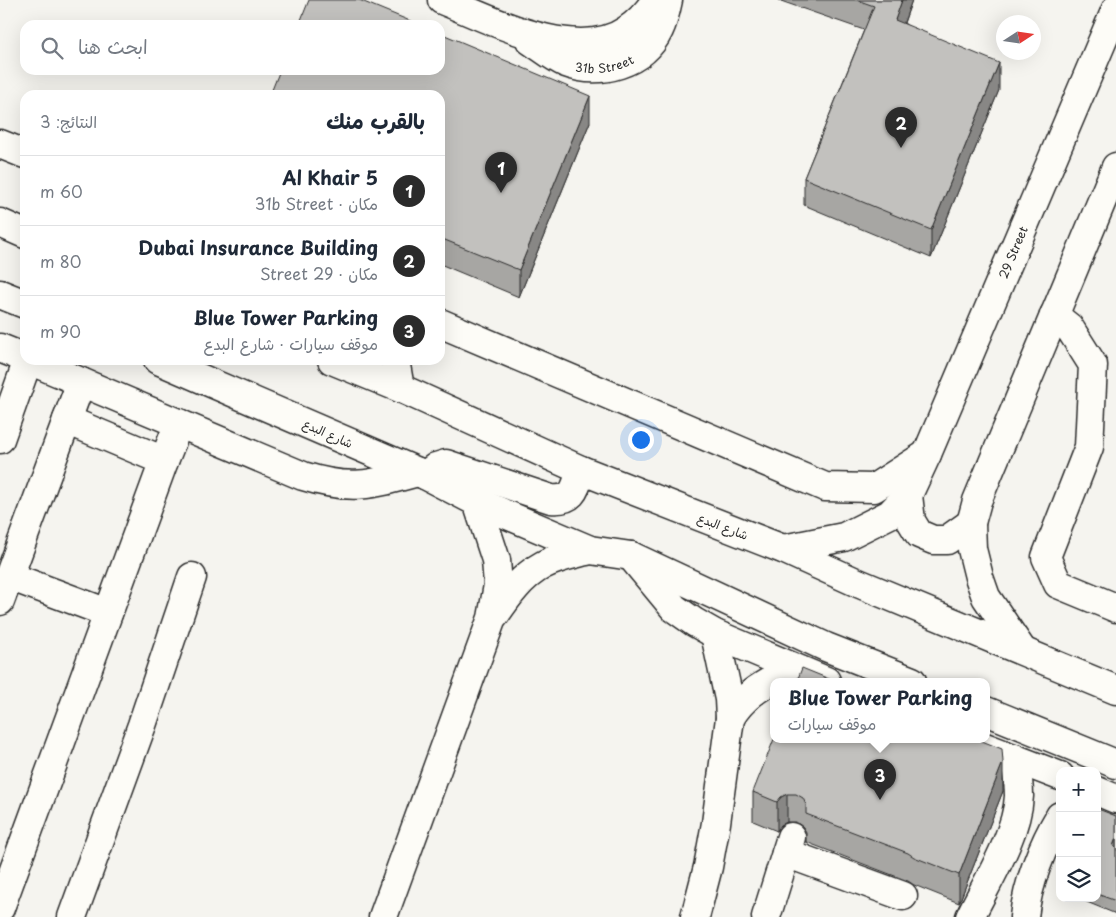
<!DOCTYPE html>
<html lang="ar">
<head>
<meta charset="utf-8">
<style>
	:root { --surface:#fff; --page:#f6f6f7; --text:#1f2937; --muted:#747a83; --line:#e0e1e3; --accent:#2b2b2b }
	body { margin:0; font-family:"Playpen Sans","Playpen Sans Arabic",sans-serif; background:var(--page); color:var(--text); direction:rtl }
	.controls { position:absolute; right:15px; bottom:15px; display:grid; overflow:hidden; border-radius:10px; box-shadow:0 5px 20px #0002 }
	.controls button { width:45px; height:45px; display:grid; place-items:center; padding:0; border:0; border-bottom:1px solid var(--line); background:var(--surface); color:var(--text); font:25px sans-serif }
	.compass { position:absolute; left:996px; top:15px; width:45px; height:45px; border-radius:50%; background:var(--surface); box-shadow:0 5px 20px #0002; rotate:78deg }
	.you { position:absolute; left:640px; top:439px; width:18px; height:18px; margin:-12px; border:4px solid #fff; border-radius:50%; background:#1a73e8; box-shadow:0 0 0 8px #1a73e833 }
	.badge { display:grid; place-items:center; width:32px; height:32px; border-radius:50%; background:var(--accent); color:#fff; font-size:16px; font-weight:700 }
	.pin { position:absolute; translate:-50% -41px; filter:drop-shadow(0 1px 2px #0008) }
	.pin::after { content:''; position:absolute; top:26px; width:18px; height:15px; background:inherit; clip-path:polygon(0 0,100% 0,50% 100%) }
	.popup { position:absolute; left:770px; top:678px; width:220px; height:65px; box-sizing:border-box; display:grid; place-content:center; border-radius:10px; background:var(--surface); filter:drop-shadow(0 1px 4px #0005); font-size:16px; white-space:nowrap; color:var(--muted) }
	.popup b { font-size:19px; color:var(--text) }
	.popup::after { content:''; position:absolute; left:50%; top:100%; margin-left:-10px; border:10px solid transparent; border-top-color:var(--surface) }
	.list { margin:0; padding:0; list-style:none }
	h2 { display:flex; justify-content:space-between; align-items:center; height:65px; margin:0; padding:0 20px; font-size:21px }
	h2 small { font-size:16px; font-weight:400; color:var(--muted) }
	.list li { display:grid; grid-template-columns:32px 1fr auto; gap:15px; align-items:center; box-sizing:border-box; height:70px; padding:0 20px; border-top:1px solid var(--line) }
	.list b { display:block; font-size:19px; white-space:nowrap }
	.list p { margin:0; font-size:16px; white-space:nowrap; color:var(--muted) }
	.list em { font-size:16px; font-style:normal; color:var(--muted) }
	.icon { flex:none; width:28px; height:28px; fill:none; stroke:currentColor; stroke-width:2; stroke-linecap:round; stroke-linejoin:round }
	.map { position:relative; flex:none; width:1116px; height:917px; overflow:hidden; direction:ltr }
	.search { position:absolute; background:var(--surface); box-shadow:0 5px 20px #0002; left:20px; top:20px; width:425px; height:55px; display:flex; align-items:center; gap:12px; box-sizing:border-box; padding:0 18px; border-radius:15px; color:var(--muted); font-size:19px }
	.panel { position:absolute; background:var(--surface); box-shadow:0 5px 20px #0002; left:20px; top:90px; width:425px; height:275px; border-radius:15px; direction:rtl }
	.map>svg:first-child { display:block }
</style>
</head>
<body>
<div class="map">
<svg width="1116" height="917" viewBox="0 0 1116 917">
	<rect width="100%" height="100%" fill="#f5f4ef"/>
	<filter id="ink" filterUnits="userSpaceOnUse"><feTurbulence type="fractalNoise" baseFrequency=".02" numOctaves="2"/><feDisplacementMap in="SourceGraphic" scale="10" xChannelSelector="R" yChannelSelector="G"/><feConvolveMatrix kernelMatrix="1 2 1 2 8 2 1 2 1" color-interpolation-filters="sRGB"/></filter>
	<g filter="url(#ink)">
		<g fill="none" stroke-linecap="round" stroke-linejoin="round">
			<g stroke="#2b2b2b" stroke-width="31">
				<g id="minor">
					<path d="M 442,0 C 491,20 577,65 627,30 C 639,22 648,12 656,0"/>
					<path id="s1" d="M 530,40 C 542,48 554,58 566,63 C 600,76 643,64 659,30 C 664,20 666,10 668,0"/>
					<path d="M 0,144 L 25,154"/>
					<path d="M 1054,315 L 1069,327 L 1093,365 L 1089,447 L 1046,557 L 1058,584 L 1116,608"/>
					<path d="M 440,323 L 825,487 L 874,488 L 927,454"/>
					<path d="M 0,348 L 25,358"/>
					<path d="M 29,360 L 303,476 C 351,491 371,485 418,472"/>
					<path d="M 67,420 L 164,461"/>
					<path d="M 0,439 L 28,360"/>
					<path d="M 908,495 L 911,521 L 919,534 L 933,540 L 947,540 L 971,523"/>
					<path id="s2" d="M 783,549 L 844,537 L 890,514 L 908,495 L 927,454 L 1116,9"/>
					<path d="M 631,556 L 674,608 L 694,622 L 715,634 L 826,681"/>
					<path d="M 9,576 L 108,613"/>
					<path d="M 0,601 L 81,382"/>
					<path d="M 495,615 C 508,596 521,577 543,565 C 557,557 575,554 590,550"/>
					<path d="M 1022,650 L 986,597 L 979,577 L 972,549 L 971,523 L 977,501 L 1116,167"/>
					<path d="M 730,718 C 746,691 768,683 794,668"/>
					<path d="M 964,739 L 1060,776"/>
					<path d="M 1097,791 L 1116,799"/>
					<path d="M 786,853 L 903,896"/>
					<path d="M 0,908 L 164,461 L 179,423"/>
					<path d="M 72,917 L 142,725 L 192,577"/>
					<path d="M 383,917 L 492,618 L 498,585 L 496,560 L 477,502"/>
					<path d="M 695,917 L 708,867 L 716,823 L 730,718 L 729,699 L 715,634"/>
					<path d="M 766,917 L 791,837"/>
					<path d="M 970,917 C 987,882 1017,835 1019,796 C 1019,783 1017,771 1015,758"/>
					<path d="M 1024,917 C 1027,885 1043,844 1060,816"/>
				</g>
			</g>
			<g stroke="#2b2b2b" stroke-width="31">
				<g id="major">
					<path d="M 0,223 L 25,234"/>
					<path d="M 0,294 L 25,304"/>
					<path d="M 158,360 L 425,475 L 477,502 L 590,550 L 631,556 L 826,647 L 912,681"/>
					<path d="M 332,360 L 400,388 L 581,470 L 783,549 L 858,583 L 1116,690"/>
					<path d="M 395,360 L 400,388"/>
					<path d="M 425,475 L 436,467 L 446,464 L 551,499 C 574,501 575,489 581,470"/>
					<path d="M 986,711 L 1116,764"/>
				</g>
			</g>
			<use href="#minor" stroke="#fdfcf7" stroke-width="28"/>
			<use href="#major" stroke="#fdfcf7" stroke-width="28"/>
		</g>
		<g fill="#a7a6a3" stroke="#2b2b2b">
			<path d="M 778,0 L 912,0 L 904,23 L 999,90 L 931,258 L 804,205 L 804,178 L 864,30 Z"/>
			<path d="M 440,95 L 590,122 L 519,297 L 440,264 Z"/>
			<path d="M 1003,791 L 959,903 L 914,885 L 908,881 L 806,842 L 806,832 L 803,827 L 796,822 L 787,822 L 781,825 L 777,831 L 753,821 L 753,792 Z"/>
			<path d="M 1097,812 L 1116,816 L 1116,914 L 1077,898 L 1097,898 Z"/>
		</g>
		<g fill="#888785" stroke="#2b2b2b">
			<path d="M 902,0 L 912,0 L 895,47 L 895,20 Z"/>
			<path d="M 999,63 L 999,90 L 931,258 L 931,230 Z"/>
			<path d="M 590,96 L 590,122 L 519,297 L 519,270 Z"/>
			<path d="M 1003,762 L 1003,791 L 959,903 L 959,875 Z"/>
			<path d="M 787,794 L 787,822 L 781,825 L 777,831 L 777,802 L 781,797 Z"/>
			<path d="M 1116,838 L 1116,851 L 1113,846 Z"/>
		</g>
		<g fill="#c2c1be" stroke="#2b2b2b">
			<path d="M 309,0 L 359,0 L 420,25 L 299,25 Z"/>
			<path d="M 857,0 L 902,0 L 895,20 L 999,63 L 931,230 L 804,178 L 874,6 Z"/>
			<path d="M 440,33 L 590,96 L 519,270 L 440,238 L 440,95 L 270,95 L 280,70 L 440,70 Z"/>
			<path d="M 802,668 L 834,681 L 797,681 Z"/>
			<path d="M 774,739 L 977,739 L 1002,749 L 1003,762 L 959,875 L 914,857 L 908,853 L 806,814 L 806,805 L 803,798 L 796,794 L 787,794 L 781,797 L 777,802 L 753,792 Z"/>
			<path d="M 1098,809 L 1116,816 L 1116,838 L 1113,846 L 1116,848 L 1116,901 L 1097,894 L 1097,812 Z"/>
		</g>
	</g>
	<g text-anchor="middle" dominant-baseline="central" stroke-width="5" stroke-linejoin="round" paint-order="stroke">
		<g font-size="12" fill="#2b2b2b" stroke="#fdfcf7">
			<text stroke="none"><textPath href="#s1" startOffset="82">31b Street</textPath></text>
			<text stroke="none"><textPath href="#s2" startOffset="404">29 Street</textPath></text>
			<text transform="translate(328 433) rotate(24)">شارع البدع</text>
			<text transform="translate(723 526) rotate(21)">شارع البدع</text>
		</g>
	</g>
</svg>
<div class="controls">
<button>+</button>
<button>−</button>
<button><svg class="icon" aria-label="layers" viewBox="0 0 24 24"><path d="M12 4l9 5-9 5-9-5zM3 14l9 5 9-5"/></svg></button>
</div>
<svg class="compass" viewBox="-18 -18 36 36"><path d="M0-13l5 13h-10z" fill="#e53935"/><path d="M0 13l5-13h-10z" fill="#747a83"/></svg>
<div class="you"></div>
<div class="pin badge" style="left:501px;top:193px">1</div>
<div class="pin badge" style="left:901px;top:148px">2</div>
<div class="pin badge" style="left:880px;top:800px">3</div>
<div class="popup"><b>Blue Tower Parking</b>موقف سيارات</div>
<div class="search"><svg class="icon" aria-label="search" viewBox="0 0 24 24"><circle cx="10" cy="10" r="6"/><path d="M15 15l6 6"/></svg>ابحث هنا</div>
<section class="panel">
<h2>بالقرب منك<small>النتائج: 3</small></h2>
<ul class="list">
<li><span class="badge">1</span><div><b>Al Khair 5</b><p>مكان · 31b Street</p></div><em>60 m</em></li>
<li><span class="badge">2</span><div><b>Dubai Insurance Building</b><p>مكان · 29 Street</p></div><em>80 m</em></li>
<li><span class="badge">3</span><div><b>Blue Tower Parking</b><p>موقف سيارات · شارع البدع</p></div><em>90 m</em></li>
</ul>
</section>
</div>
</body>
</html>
